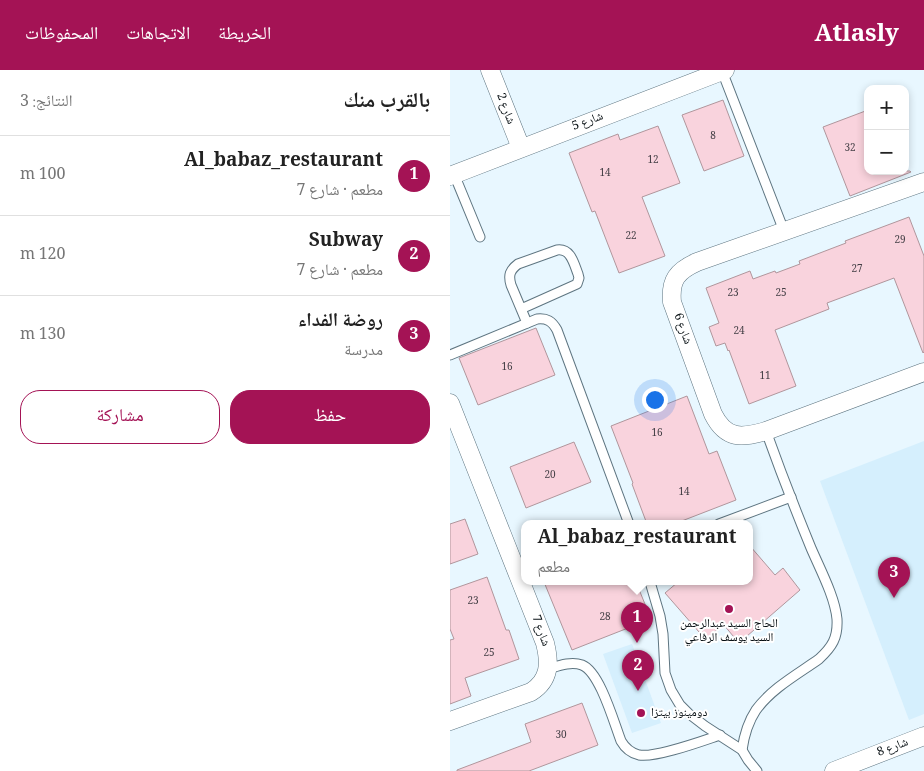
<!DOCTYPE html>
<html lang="ar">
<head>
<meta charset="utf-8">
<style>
	:root { --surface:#fff; --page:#f2f2f2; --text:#222; --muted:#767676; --line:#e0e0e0; --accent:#a41355 }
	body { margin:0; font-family:Georgia,"Noto Naskh Arabic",serif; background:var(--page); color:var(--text); direction:rtl }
	.controls { position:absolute; right:15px; top:15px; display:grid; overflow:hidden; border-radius:10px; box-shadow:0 2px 8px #0003 }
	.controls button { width:45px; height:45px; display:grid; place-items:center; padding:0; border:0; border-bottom:1px solid var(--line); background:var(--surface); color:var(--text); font:25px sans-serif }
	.you { position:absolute; left:204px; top:329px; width:18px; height:18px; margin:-12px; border:4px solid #fff; border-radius:50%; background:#1a73e8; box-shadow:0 0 0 8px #1a73e833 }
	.badge { display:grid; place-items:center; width:32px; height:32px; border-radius:50%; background:var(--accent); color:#fff; font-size:16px; font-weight:700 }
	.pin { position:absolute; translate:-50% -41px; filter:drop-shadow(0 1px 2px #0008) }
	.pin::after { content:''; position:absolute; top:26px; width:18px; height:15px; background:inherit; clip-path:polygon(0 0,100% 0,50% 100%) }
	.popup { position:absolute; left:71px; top:450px; width:232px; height:65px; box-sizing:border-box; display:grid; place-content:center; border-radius:10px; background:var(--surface); filter:drop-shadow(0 1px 4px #0005); font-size:16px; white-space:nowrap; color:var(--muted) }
	.popup b { font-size:19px; color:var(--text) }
	.popup::after { content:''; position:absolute; left:50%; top:100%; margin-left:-10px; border:10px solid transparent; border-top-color:var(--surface) }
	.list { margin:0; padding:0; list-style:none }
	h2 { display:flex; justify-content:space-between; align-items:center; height:65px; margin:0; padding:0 20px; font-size:21px }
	h2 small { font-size:16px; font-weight:400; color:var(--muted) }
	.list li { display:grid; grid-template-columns:32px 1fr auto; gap:15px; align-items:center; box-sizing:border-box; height:80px; padding:0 20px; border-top:1px solid var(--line) }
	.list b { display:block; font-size:19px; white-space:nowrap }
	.list p { margin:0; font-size:16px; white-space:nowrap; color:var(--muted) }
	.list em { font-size:16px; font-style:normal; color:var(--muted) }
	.actions { display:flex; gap:10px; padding:15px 20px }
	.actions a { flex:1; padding:11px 0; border:1px solid var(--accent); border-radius:20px; text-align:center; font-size:18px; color:var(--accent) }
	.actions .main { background:var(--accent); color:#fff }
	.map { position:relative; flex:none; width:474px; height:701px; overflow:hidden; direction:ltr }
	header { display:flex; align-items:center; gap:30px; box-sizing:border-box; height:70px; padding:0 25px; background:var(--accent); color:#fff }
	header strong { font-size:24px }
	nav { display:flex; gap:28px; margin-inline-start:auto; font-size:18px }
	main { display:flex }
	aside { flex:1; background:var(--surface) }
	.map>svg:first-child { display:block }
</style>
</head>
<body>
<header>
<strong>Atlasly</strong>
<nav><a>الخريطة</a><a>الاتجاهات</a><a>المحفوظات</a></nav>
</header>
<main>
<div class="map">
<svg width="474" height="701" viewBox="0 0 474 701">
	<rect width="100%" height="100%" fill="#e8f7ff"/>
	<g fill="#d5effd">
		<path d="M 474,371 L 474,644 L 459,650 L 370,411 Z"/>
		<path d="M 182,574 L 211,653 L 182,663 L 153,584 Z"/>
	</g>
	<g fill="#f9d3dd" stroke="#b0969c">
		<path d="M 273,30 L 294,86 L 254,101 L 232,45 Z"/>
		<path d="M 418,40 L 418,101 L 460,101 L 461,102 L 400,126 L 373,57 Z"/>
		<path d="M 208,56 L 230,113 L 192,127 L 215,186 L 169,203 L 145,141 L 142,142 L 119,83 L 168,64 L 170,70 Z"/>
		<path d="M 459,147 L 474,186 L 474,282 L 473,283 L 444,208 L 377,233 L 379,239 L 325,260 L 346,316 L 299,334 L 279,280 L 278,281 L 275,273 L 266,276 L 259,257 L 269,253 L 256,218 L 300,201 L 303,209 L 325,201 L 326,203 L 350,194 L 349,191 L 396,173 L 395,171 Z"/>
		<path d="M 86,258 L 105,305 L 28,335 L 9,288 Z"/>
		<path d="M 237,326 L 259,384 L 267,381 L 286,430 L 224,454 L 197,454 L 182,414 L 183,413 L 161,356 Z"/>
		<path d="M 124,372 L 141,412 L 76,438 L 60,397 Z"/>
		<path d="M 15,449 L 28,484 L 0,494 L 0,454 Z"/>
		<path d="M 300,476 L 325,505 L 333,498 L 350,520 L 289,573 L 273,554 L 256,570 L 215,523 L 228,512 L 300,512 Z"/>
		<path d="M 37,507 L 56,560 L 59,560 L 69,589 L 15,608 L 21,626 L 0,634 L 0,570 L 4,569 L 0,559 L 0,520 Z"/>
		<path d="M 94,512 L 186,512 L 201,549 L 122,580 Z"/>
		<path d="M 132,633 L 148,675 L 79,701 L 7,701 L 7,700 L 81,672 L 75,654 Z"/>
	</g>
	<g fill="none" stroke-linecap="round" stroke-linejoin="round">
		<g stroke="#5e7581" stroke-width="11">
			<g id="service">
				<path d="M 272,1 L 334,161"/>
				<path d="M 4,104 L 30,167"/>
				<path d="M 71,239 L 127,214 L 129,208 L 128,204 C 124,194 121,178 107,180 L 68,194 C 60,200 58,205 61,215 L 77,253"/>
				<path d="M 0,285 L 87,249 C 97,248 102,251 107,260 L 179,454"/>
				<path d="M 269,454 L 341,427"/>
				<path d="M 200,512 L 210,546 L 213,564 L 215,603 L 221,620 L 230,635 L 238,643 L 255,656 L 292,680 L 298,690 L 307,701"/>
				<path d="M 98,599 C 108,596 121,591 132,595 C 150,602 164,653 171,671 C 175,678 181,683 189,685 C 206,688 252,671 270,665"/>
				<path d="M 292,680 C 294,666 298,652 306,640 C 322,618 348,604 369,589 C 382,577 388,568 387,549 C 385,527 370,499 361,478 C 345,439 330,400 316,361"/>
			</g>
		</g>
		<g stroke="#5e7581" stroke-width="19">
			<g id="minor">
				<path d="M 40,0 L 71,78"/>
				<path d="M 0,106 L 275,0"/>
				<path d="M 474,112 L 247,192 C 227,201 220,210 222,232 L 263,344 C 276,370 292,368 316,361 L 474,302"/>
				<path d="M 0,333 L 95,573 C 100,593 100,610 81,622 L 0,651"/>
				<path d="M 384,701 L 474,666"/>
			</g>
		</g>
		<use href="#service" stroke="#fff" stroke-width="9"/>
		<use href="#minor" stroke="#fff" stroke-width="18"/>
	</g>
	<g fill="#a41355" stroke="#fff" stroke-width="2">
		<circle cx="279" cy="539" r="5"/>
		<circle cx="191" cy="643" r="5"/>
	</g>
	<g text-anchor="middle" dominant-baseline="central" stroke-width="4" stroke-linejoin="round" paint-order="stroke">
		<g font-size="10" fill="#423e44">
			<text x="263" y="66">8</text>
			<text x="400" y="78">32</text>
			<text x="203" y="90">12</text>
			<text x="155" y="103">14</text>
			<text x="181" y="166">22</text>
			<text x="450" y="170">29</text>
			<text x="407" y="199">27</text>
			<text x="283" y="223">23</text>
			<text x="331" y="223">25</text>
			<text x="289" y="261">24</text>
			<text x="57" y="297">16</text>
			<text x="315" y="306">11</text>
			<text x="207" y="363">16</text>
			<text x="100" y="405">20</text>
			<text x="234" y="422">14</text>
			<text x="23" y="531">23</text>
			<text x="155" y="547">28</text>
			<text x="39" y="583">25</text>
			<text x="111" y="665">30</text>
		</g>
		<g font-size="12" fill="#050d11" stroke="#fff">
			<text transform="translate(55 39) rotate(69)">شارع 2</text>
			<text transform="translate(138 52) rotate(-21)">شارع 5</text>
			<text transform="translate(232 259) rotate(70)">شارع 6</text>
			<text transform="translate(90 561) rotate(70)">شارع 7</text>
			<text transform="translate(443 678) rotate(-21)">شارع 8</text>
		</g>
		<g font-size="12" fill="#050d11" stroke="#fff">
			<text x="279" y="554">الحاج السيد عبدالرحمن<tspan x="279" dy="14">السيد يوسف الرفاعي</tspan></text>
			<text x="201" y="643" text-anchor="start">دومينوز بيتزا</text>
		</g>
	</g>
</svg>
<div class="controls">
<button>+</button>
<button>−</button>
</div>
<div class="you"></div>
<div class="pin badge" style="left:187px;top:573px">1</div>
<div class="popup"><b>Al_babaz_restaurant</b>مطعم</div>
<div class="pin badge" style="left:188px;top:621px">2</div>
<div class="pin badge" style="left:444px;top:528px">3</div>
</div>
<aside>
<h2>بالقرب منك<small>النتائج: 3</small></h2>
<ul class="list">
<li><span class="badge">1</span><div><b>Al_babaz_restaurant</b><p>مطعم · شارع 7</p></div><em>100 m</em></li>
<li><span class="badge">2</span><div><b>Subway</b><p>مطعم · شارع 7</p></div><em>120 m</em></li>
<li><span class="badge">3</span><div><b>روضة الفداء</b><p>مدرسة</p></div><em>130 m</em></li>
</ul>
<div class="actions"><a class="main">حفظ</a><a>مشاركة</a></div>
</aside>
</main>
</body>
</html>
